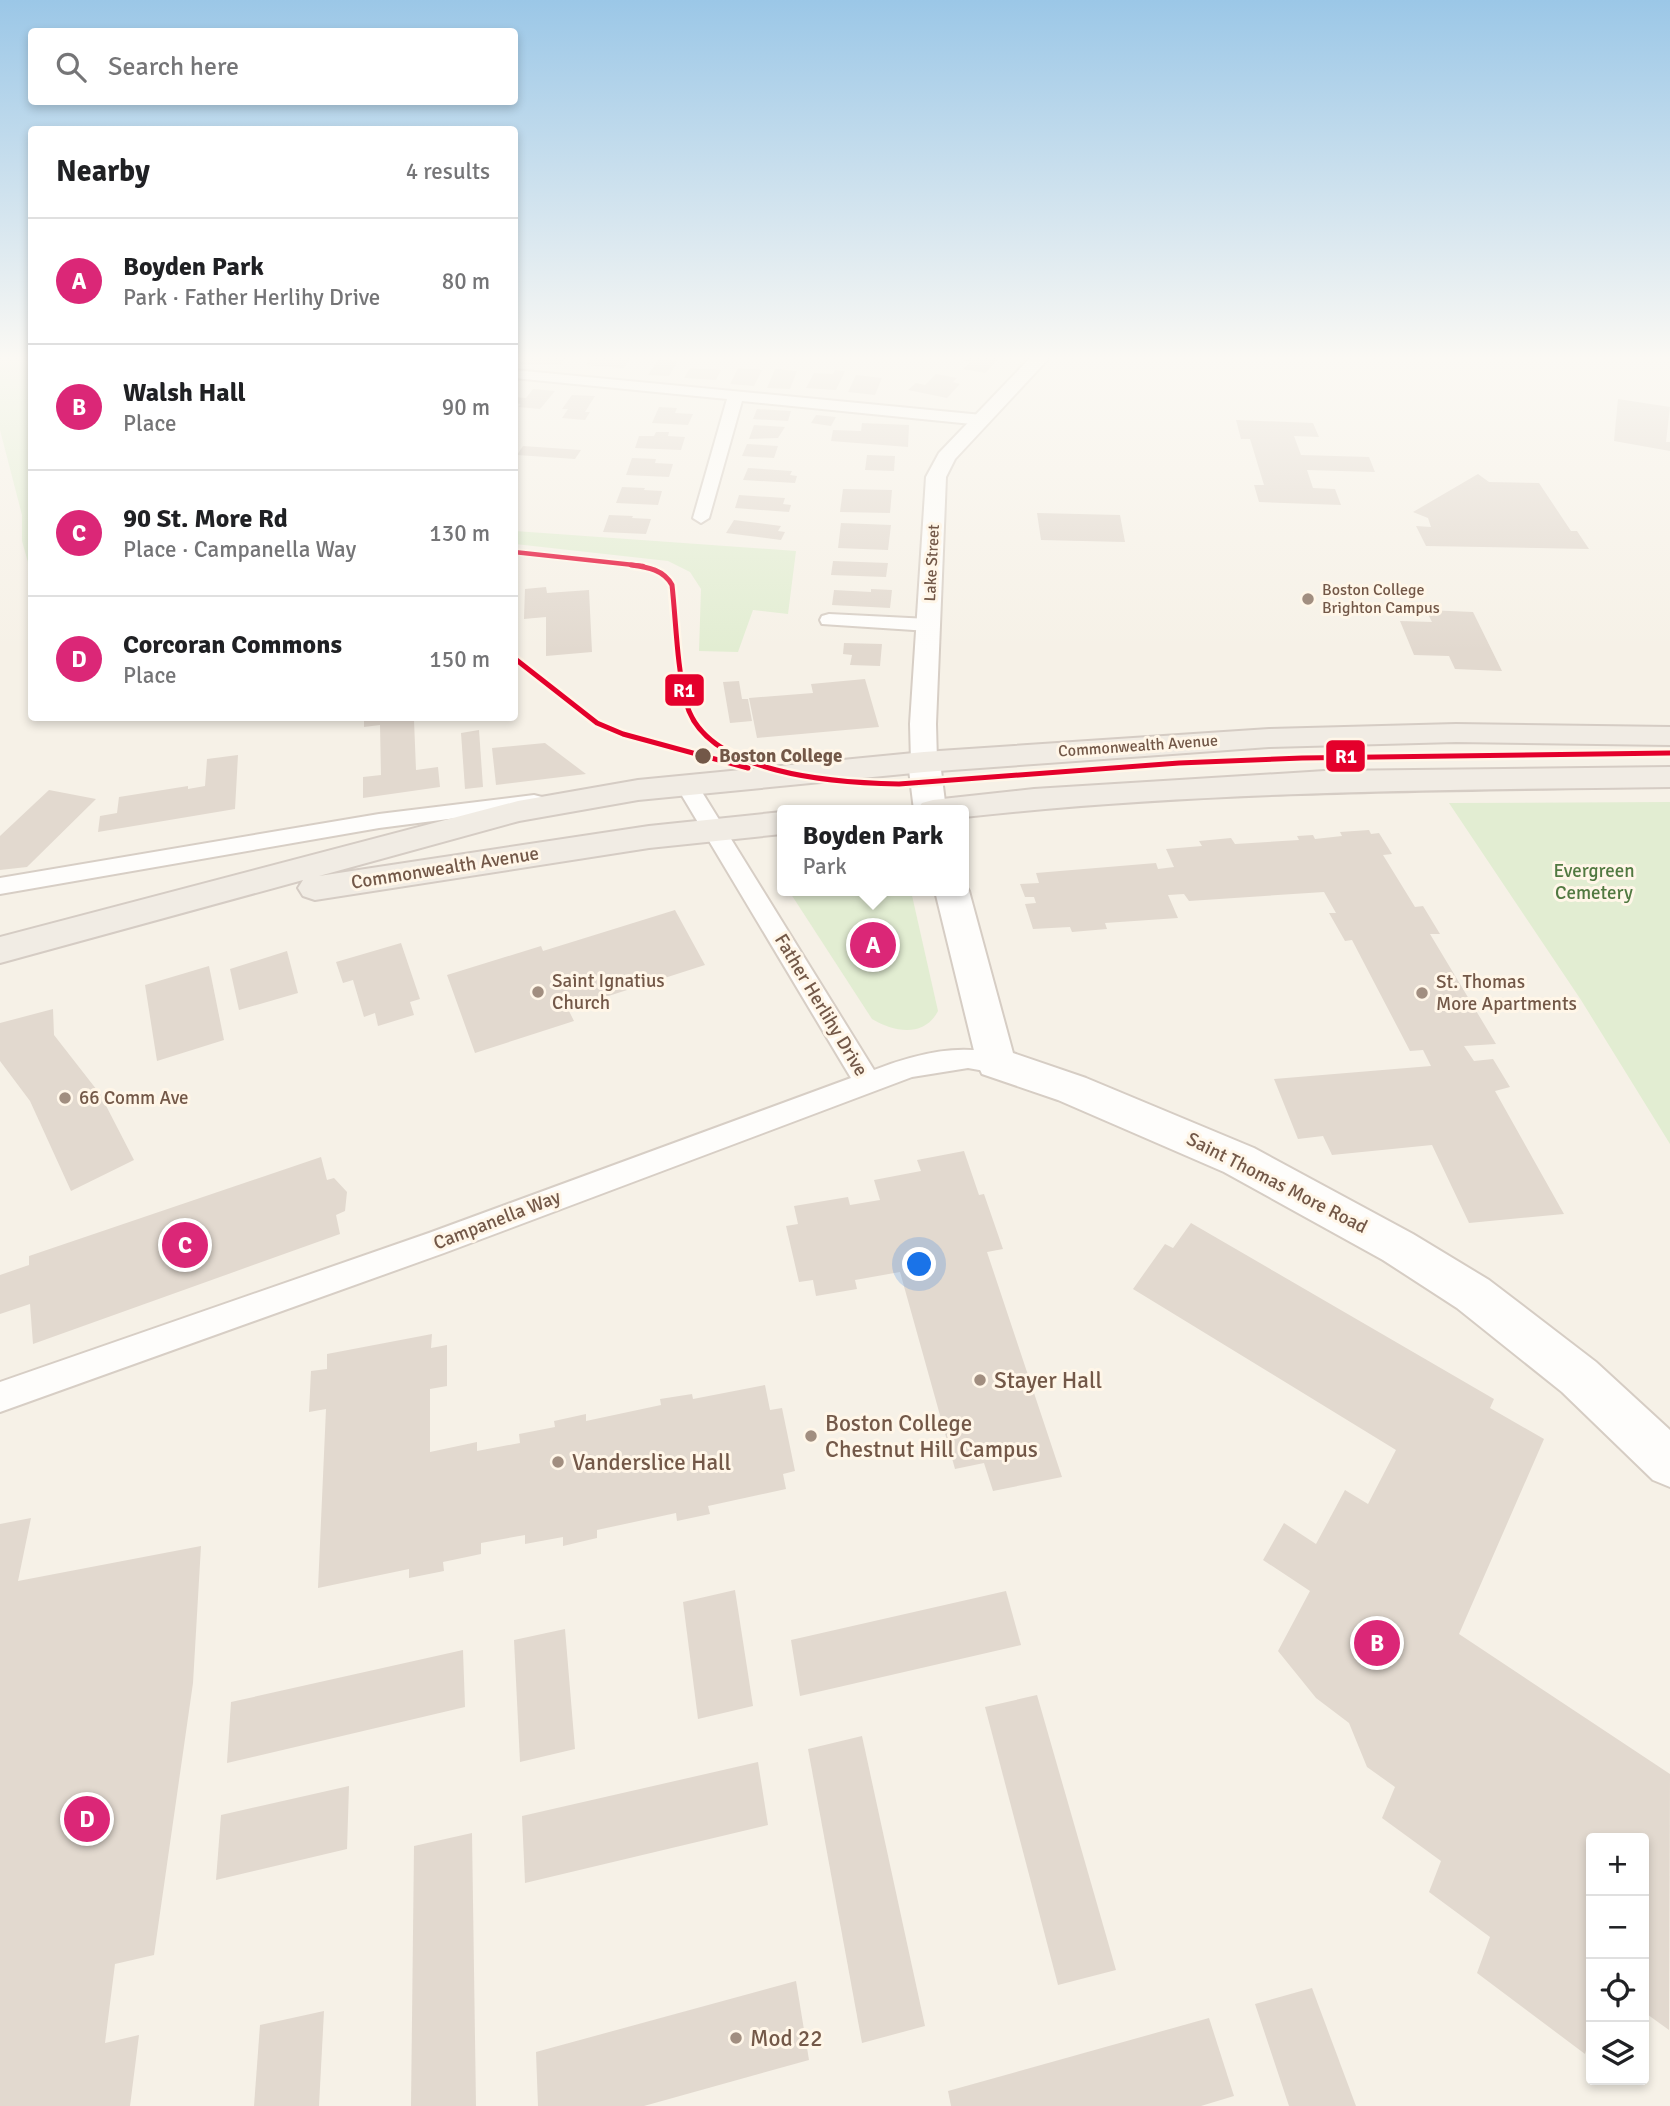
<!DOCTYPE html>
<html lang="en">
<head>
<meta charset="utf-8">
<style>
	:root { --surface:#fff; --page:#f6f6f6; --text:#202124; --muted:#757577; --line:#e0e0e0; --accent:#db2777 }
	body { margin:0; font-family:Signika,sans-serif; background:var(--page); color:var(--text) }
	.controls { position:absolute; right:21px; bottom:21px; display:grid; overflow:hidden; border-radius:7px; box-shadow:0 4px 10px #0003 }
	.controls button { width:63px; height:63px; display:grid; place-items:center; padding:0; border:0; border-bottom:2px solid var(--line); background:var(--surface); color:var(--text); font:35px sans-serif }
	.you { position:absolute; left:920px; top:1265px; width:24px; height:24px; margin:-18px; border:5px solid #fff; border-radius:50%; background:#1a73e8; box-shadow:0 0 0 10px #1a73e833 }
	.badge { display:grid; place-items:center; width:46px; height:46px; border-radius:50%; background:var(--accent); color:#fff; font-size:23px; font-weight:700 }
	.pin { position:absolute; translate:-50% -50%; border:4px solid #fff; box-shadow:0 2px 7px #0006 }
	.popup { position:absolute; left:777px; top:805px; width:192px; height:91px; box-sizing:border-box; display:grid; place-content:center; border-radius:7px; background:var(--surface); filter:drop-shadow(0 2px 5px #0005); font-size:23px; white-space:nowrap; color:var(--muted) }
	.popup b { font-size:26px; color:var(--text) }
	.popup::after { content:''; position:absolute; left:50%; top:100%; margin-left:-14px; border:14px solid transparent; border-top-color:var(--surface) }
	.list { margin:0; padding:0; list-style:none }
	h2 { display:flex; justify-content:space-between; align-items:center; height:91px; margin:0; padding:0 28px; font-size:30px }
	h2 small { font-size:23px; font-weight:400; color:var(--muted) }
	.list li { display:grid; grid-template-columns:46px 1fr auto; gap:21px; align-items:center; box-sizing:border-box; height:126px; padding:0 28px; border-top:2px solid var(--line) }
	.list b { display:block; font-size:26px; white-space:nowrap }
	.list p { margin:0; font-size:23px; white-space:nowrap; color:var(--muted) }
	.list em { font-size:23px; font-style:normal; color:var(--muted) }
	.icon { flex:none; width:38px; height:38px; fill:none; stroke:currentColor; stroke-width:2; stroke-linecap:round; stroke-linejoin:round }
	.map { position:relative; flex:none; width:1670px; height:2106px; overflow:hidden }
	.search { position:absolute; background:var(--surface); box-shadow:0 4px 10px #0003; left:28px; top:28px; width:490px; height:77px; display:flex; align-items:center; gap:18px; box-sizing:border-box; padding:0 24px; border-radius:7px; color:var(--muted); font-size:26px }
	.panel { position:absolute; background:var(--surface); box-shadow:0 4px 10px #0003; left:28px; top:126px; width:490px; height:595px; border-radius:7px }
	.map>svg:first-child { display:block }
</style>
</head>
<body>
<div class="map">
<svg width="1670" height="2106" viewBox="0 0 1670 2106">
	<rect width="100%" height="100%" fill="#f6f1e7"/>
	<g fill="#e2edd2">
		<path d="M 0,356 L 31,356 L 31,573 L 22,541 L 22,515 L 0,430 Z"/>
		<path d="M 515,531 L 796,551 L 788,614 L 753,610 L 738,652 L 699,651 L 701,589 L 690,572 L 668,561 L 515,544 Z"/>
		<path d="M 1670,802 L 1670,1144 L 1581,1000 L 1449,803 Z"/>
		<path d="M 789,891 L 911,891 L 938,1011 C 924,1038 894,1032 872,1019 Z"/>
	</g>
	<g fill="#e2d9cf">
		<path d="M 527,356 L 567,356 L 560,365 L 521,364 Z"/>
		<path d="M 592,356 L 632,356 L 624,368 L 585,365 Z"/>
		<path d="M 969,356 L 985,356 L 999,359 L 985,373 L 963,369 L 970,362 L 964,360 Z"/>
		<path d="M 658,360 L 678,361 L 669,376 L 648,375 Z"/>
		<path d="M 690,368 L 721,370 L 716,380 L 684,378 Z"/>
		<path d="M 738,368 L 762,370 L 754,386 L 730,384 Z"/>
		<path d="M 775,369 L 797,371 L 790,389 L 767,388 Z"/>
		<path d="M 835,370 L 845,371 L 836,390 L 806,388 L 814,373 L 833,374 Z"/>
		<path d="M 936,374 L 957,378 L 953,382 L 960,384 L 947,398 L 908,390 L 916,383 L 925,385 Z"/>
		<path d="M 856,375 L 882,378 L 875,395 L 848,392 Z"/>
		<path d="M 533,389 L 555,391 L 540,409 L 518,407 L 521,404 L 514,403 L 514,397 L 526,398 Z"/>
		<path d="M 572,395 L 595,396 L 585,412 L 590,412 L 585,420 L 562,418 L 568,409 L 562,409 Z"/>
		<path d="M 1618,399 L 1670,407 L 1666,442 L 1670,442 L 1670,451 L 1614,441 Z"/>
		<path d="M 659,407 L 677,408 L 675,413 L 693,414 L 688,425 L 652,423 Z"/>
		<path d="M 757,409 L 791,411 L 788,421 L 753,419 Z"/>
		<path d="M 816,415 L 836,417 L 831,426 L 811,423 Z"/>
		<path d="M 1236,420 L 1313,423 L 1319,437 L 1294,436 L 1301,455 L 1369,457 L 1375,472 L 1307,470 L 1313,488 L 1335,489 L 1341,505 L 1259,502 L 1254,485 L 1264,485 L 1250,439 L 1241,439 Z"/>
		<path d="M 862,423 L 909,425 L 908,447 L 831,441 L 833,430 L 861,431 Z"/>
		<path d="M 754,425 L 785,427 L 778,438 L 749,439 Z"/>
		<path d="M 656,432 L 669,432 L 668,436 L 685,437 L 681,450 L 635,448 L 639,436 L 654,436 Z"/>
		<path d="M 747,444 L 778,446 L 774,458 L 742,456 Z"/>
		<path d="M 523,446 L 581,450 L 575,459 L 517,455 Z"/>
		<path d="M 867,455 L 895,456 L 894,471 L 865,470 Z"/>
		<path d="M 632,458 L 656,459 L 655,463 L 673,464 L 669,477 L 626,475 Z"/>
		<path d="M 748,468 L 792,471 L 790,475 L 797,476 L 795,483 L 743,480 Z"/>
		<path d="M 1478,474 L 1489,482 L 1539,483 L 1571,531 L 1577,531 L 1589,549 L 1426,546 L 1416,526 L 1431,527 L 1428,518 L 1413,512 Z"/>
		<path d="M 622,487 L 645,488 L 644,490 L 662,491 L 658,505 L 616,503 Z"/>
		<path d="M 843,489 L 892,490 L 890,513 L 840,512 Z"/>
		<path d="M 739,495 L 785,498 L 783,504 L 791,505 L 789,512 L 735,508 Z"/>
		<path d="M 1037,513 L 1120,515 L 1125,542 L 1041,540 Z"/>
		<path d="M 609,515 L 633,516 L 632,518 L 651,519 L 646,534 L 603,532 Z"/>
		<path d="M 734,520 L 781,526 L 778,531 L 785,532 L 781,540 L 726,533 Z"/>
		<path d="M 841,523 L 891,525 L 888,550 L 838,548 Z"/>
		<path d="M 833,561 L 888,563 L 886,577 L 831,575 Z"/>
		<path d="M 546,587 L 547,593 L 589,590 L 592,652 L 546,656 L 546,617 L 524,619 L 525,589 Z"/>
		<path d="M 871,589 L 892,590 L 890,608 L 832,605 L 834,590 L 871,592 Z"/>
		<path d="M 1426,610 L 1473,612 L 1502,671 L 1455,669 L 1449,656 L 1414,655 L 1400,621 L 1432,622 Z"/>
		<path d="M 844,643 L 882,644 L 880,666 L 850,665 L 852,655 L 843,654 Z"/>
		<path d="M 865,679 L 879,727 L 757,738 L 749,698 L 813,693 L 811,684 Z"/>
		<path d="M 739,681 L 742,699 L 748,699 L 752,721 L 730,723 L 723,682 Z"/>
		<path d="M 364,718 L 423,718 L 414,720 L 416,770 L 438,767 L 440,787 L 363,798 L 363,777 L 381,775 L 380,725 L 364,727 Z"/>
		<path d="M 479,730 L 483,787 L 465,789 L 461,733 Z"/>
		<path d="M 545,743 L 586,774 L 496,785 L 492,748 Z"/>
		<path d="M 238,755 L 235,809 L 98,832 L 100,816 L 117,813 L 119,797 L 188,786 L 188,789 L 205,786 L 207,759 Z"/>
		<path d="M 49,790 L 96,799 L 27,867 L 0,870 L 0,836 Z"/>
		<path d="M 1369,830 L 1371,834 L 1379,833 L 1392,854 L 1383,855 L 1415,907 L 1423,906 L 1440,934 L 1430,934 L 1496,1044 L 1464,1046 L 1474,1061 L 1493,1059 L 1510,1087 L 1495,1091 L 1564,1214 L 1469,1223 L 1432,1145 L 1332,1155 L 1323,1136 L 1298,1139 L 1274,1079 L 1431,1066 L 1423,1050 L 1410,1051 L 1352,940 L 1345,941 L 1329,913 L 1336,913 L 1324,892 L 1189,901 L 1184,894 L 1168,895 L 1178,918 L 1105,923 L 1107,929 L 1072,932 L 1070,927 L 1033,929 L 1025,904 L 1036,903 L 1034,897 L 1025,897 L 1020,884 L 1039,883 L 1036,873 L 1156,863 L 1158,869 L 1174,867 L 1166,849 L 1202,846 L 1199,841 L 1231,838 L 1235,844 L 1299,840 L 1297,836 L 1313,835 L 1315,839 L 1342,836 L 1340,832 Z"/>
		<path d="M 675,910 L 705,965 L 568,1009 L 574,1021 L 475,1053 L 447,975 L 541,946 L 543,951 Z"/>
		<path d="M 401,943 L 420,999 L 410,1002 L 414,1015 L 378,1026 L 375,1013 L 364,1017 L 353,980 L 343,983 L 336,962 Z"/>
		<path d="M 287,951 L 298,993 L 239,1010 L 230,969 Z"/>
		<path d="M 209,966 L 224,1040 L 157,1061 L 145,985 Z"/>
		<path d="M 53,1009 L 54,1035 L 100,1094 L 134,1160 L 71,1191 L 30,1101 L 0,1061 L 0,1023 Z"/>
		<path d="M 964,1151 L 979,1195 L 984,1194 L 1003,1249 L 987,1252 L 1062,1477 L 993,1491 L 984,1463 L 955,1469 L 900,1272 L 855,1280 L 857,1289 L 816,1296 L 813,1280 L 799,1282 L 786,1226 L 798,1224 L 794,1206 L 848,1197 L 850,1205 L 880,1200 L 874,1180 L 921,1171 L 917,1160 Z"/>
		<path d="M 321,1157 L 327,1180 L 334,1178 L 347,1192 L 345,1211 L 336,1215 L 340,1234 L 33,1344 L 30,1304 L 0,1314 L 0,1275 L 29,1265 L 29,1256 Z"/>
		<path d="M 1191,1223 L 1494,1399 L 1490,1408 L 1544,1439 L 1459,1634 L 1670,1774 L 1669,2030 L 1644,2012 L 1644,1838 L 1591,1838 L 1591,2031 L 1585,2054 L 1477,1973 L 1490,1937 L 1429,1892 L 1441,1861 L 1382,1818 L 1395,1787 L 1367,1767 L 1349,1723 L 1316,1698 L 1278,1651 L 1310,1591 L 1263,1560 L 1284,1523 L 1316,1544 L 1345,1490 L 1368,1504 L 1396,1450 L 1133,1289 L 1165,1244 L 1173,1248 Z"/>
		<path d="M 432,1334 L 431,1348 L 447,1345 L 447,1386 L 430,1389 L 430,1452 L 477,1442 L 477,1451 L 520,1443 L 519,1434 L 555,1427 L 554,1421 L 586,1414 L 586,1421 L 661,1405 L 660,1399 L 692,1394 L 693,1399 L 765,1385 L 770,1410 L 782,1408 L 795,1471 L 783,1474 L 786,1489 L 708,1506 L 710,1514 L 677,1521 L 676,1513 L 597,1530 L 597,1538 L 563,1546 L 563,1537 L 525,1544 L 525,1535 L 481,1543 L 481,1554 L 443,1562 L 444,1571 L 409,1578 L 409,1569 L 318,1588 L 326,1409 L 309,1412 L 311,1371 L 327,1369 L 327,1354 Z"/>
		<path d="M 31,1518 L 18,1581 L 201,1546 L 193,1683 L 154,1955 L 115,1964 L 105,2043 L 139,2035 L 130,2106 L 0,2106 L 0,1524 Z"/>
		<path d="M 735,1590 L 753,1706 L 698,1719 L 683,1602 Z"/>
		<path d="M 1006,1591 L 1021,1645 L 800,1696 L 791,1640 Z"/>
		<path d="M 565,1629 L 575,1749 L 520,1762 L 514,1640 Z"/>
		<path d="M 463,1650 L 465,1707 L 227,1763 L 231,1702 Z"/>
		<path d="M 1037,1695 L 1116,1970 L 1058,1985 L 985,1707 Z"/>
		<path d="M 862,1736 L 925,2026 L 862,2043 L 808,1749 Z"/>
		<path d="M 758,1762 L 768,1825 L 525,1883 L 522,1816 Z"/>
		<path d="M 349,1786 L 347,1849 L 216,1880 L 221,1815 Z"/>
		<path d="M 472,1833 L 476,2106 L 411,2106 L 414,1846 Z"/>
		<path d="M 796,1981 L 809,2060 L 644,2106 L 538,2106 L 536,2052 Z"/>
		<path d="M 1312,1988 L 1356,2106 L 1289,2106 L 1255,2004 Z"/>
		<path d="M 324,2011 L 319,2106 L 254,2106 L 260,2025 Z"/>
		<path d="M 1209,2018 L 1234,2096 L 1201,2106 L 951,2106 L 948,2091 Z"/>
	</g>
	<g fill="none" stroke-linecap="round" stroke-linejoin="round">
		<g stroke="#d7cec5" stroke-width="4">
			<g id="minor">
				<path d="M 514,370 L 982,415 L 990,420 L 982,425 L 742,401 L 709,518 L 701,523 L 693,518 L 727,399 L 514,378 Z"/>
				<path d="M 829,614 L 929,619 L 938,625 L 929,631 L 822,624 L 820,620 L 822,616 Z"/>
				<path d="M 686,777 L 694,779 L 697,784 L 874,1070 C 916,1054 961,1042 1005,1056 L 1009,1063 L 1005,1070 L 996,1073 L 968,1068 L 912,1077 L 444,1253 L 0,1412 L 0,1382 L 429,1233 L 851,1078 L 675,784 L 678,779 Z"/>
				<path d="M 534,795 L 542,797 L 545,802 L 542,807 L 379,828 L 0,894 L 0,878 L 379,814 Z"/>
			</g>
		</g>
		<g stroke="#d7cec5" stroke-width="4">
			<path id="tertiary" d="M 1032,356 L 1051,356 L 955,459 L 946,477 L 936,724 L 937,762 L 933,768 L 924,770 L 915,768 L 911,762 L 910,724 L 926,477 L 939,453 Z"/>
		</g>
		<g stroke="#d6cdc4" stroke-width="4">
			<g id="secondary">
				<path d="M 924,752 L 935,755 L 940,762 L 946,810 L 914,810 L 908,762 L 913,755 Z"/>
				<path d="M 964,883 L 969,891 L 1013,1053 L 1086,1078 L 1254,1148 L 1413,1234 L 1489,1280 L 1596,1362 L 1670,1430 L 1670,1487 L 1653,1480 L 1562,1392 L 1457,1308 L 1383,1260 L 1224,1172 L 1058,1100 L 982,1074 L 977,1063 L 935,891 L 964,891 Z"/>
			</g>
		</g>
		<g stroke="#d5ccc4" stroke-width="4">
			<g id="primary">
				<path d="M 1456,724 L 1670,727 L 1670,745 L 1456,742 L 1269,747 L 924,772 L 638,800 L 519,821 L 319,876 L 649,826 L 782,812 L 782,834 L 649,848 L 315,900 L 303,896 L 298,888 L 303,880 L 0,963 L 0,937 L 518,801 L 638,780 L 924,752 L 1269,729 Z"/>
				<path d="M 1670,767 L 1670,787 C 1434,790 1199,791 964,817 L 964,810 L 917,810 L 922,803 L 933,800 L 1034,789 L 1325,771 Z"/>
			</g>
		</g>
		<use href="#minor" fill="#fefdfb" fill-rule="evenodd"/>
		<use href="#tertiary" fill="#fefdfb" fill-rule="evenodd"/>
		<use href="#secondary" fill="#fefdfb" fill-rule="evenodd"/>
		<use href="#primary" fill="#f1ece4" fill-rule="evenodd"/>
		<g stroke="#e4e1e4" stroke-width="2">
			<path d="M 514,552 L 642,566 L 667,576 L 672,585 L 686,703"/>
			<path d="M 514,658 L 597,723 L 638,738"/>
		</g>
		<g stroke="#fff6e8" stroke-width="8">
			<path id="rail-1-far1" d="M 514,552 L 643,566"/>
		</g>
		<g stroke="#fff6e8" stroke-width="10">
			<g id="rail-1">
				<path d="M 631,565 C 648,567 664,570 672,585 C 676,621 677,668 686,702 C 704,775 838,783 899,784 L 1179,763 L 1302,758 L 1670,753"/>
				<path d="M 514,658 L 597,723 L 623,734 L 748,768"/>
			</g>
		</g>
		<use href="#rail-1-far1" stroke="#e4002b" stroke-width="4.5"/>
		<use href="#rail-1" stroke="#e4002b" stroke-width="5"/>
	</g>
	<linearGradient id="sky" x2="0" y2="1"><stop stop-color="#9bc7e7"/><stop offset="0.55" stop-color="#fbf9f4"/><stop offset="1" stop-color="#fbf9f4" stop-opacity="0"/></linearGradient>
	<rect width="1670" height="651" fill="url(#sky)"/>
	<g fill="#a18e80" stroke="#fff6e8" stroke-width="2.5">
		<circle cx="1308" cy="599" r="7"/>
		<circle cx="538" cy="992" r="7"/>
		<circle cx="1422" cy="993" r="7"/>
		<circle cx="65" cy="1098" r="7"/>
		<circle cx="980" cy="1380" r="7"/>
		<circle cx="811" cy="1436" r="7"/>
		<circle cx="558" cy="1462" r="7"/>
		<circle cx="736" cy="2038" r="7"/>
	</g>
	<circle fill="#735848" stroke="#fff6e8" stroke-width="2.5" cx="703" cy="756" r="9"/>
	<g text-anchor="middle" dominant-baseline="central" stroke-width="6" stroke-linejoin="round" paint-order="stroke">
		<g font-size="16" fill="#735848" stroke="#fff6e8">
			<text transform="translate(932 563) rotate(-87)">Lake Street</text>
			<text transform="translate(1138 746) rotate(-4)">Commonwealth Avenue</text>
		</g>
		<g font-size="16" fill="#735848" stroke="#fff6e8" text-anchor="start">
			<text x="1322" y="590">Boston College<tspan x="1322" dy="18">Brighton Campus</tspan></text>
		</g>
		<g font-size="19" font-weight="bold" fill="#735848" stroke="#fff6e8" text-anchor="start">
			<text x="719" y="756">Boston College</text>
		</g>
		<g font-size="19" fill="#735848" stroke="#fff6e8">
			<text transform="translate(445 868) rotate(-9)">Commonwealth Avenue</text>
			<text transform="translate(821 1005) rotate(59)">Father Herlihy Drive</text>
			<text transform="translate(1277 1183) rotate(27)">Saint Thomas More Road</text>
			<text transform="translate(497 1220) rotate(-21)">Campanella Way</text>
		</g>
		<g font-size="19" fill="#517941" stroke="#fff6e8">
			<text x="1594" y="871">Evergreen<tspan x="1594" dy="22">Cemetery</tspan></text>
		</g>
		<g font-size="19" fill="#735848" stroke="#fff6e8" text-anchor="start">
			<text x="552" y="981">Saint Ignatius<tspan x="552" dy="22">Church</tspan></text>
			<text x="1436" y="982">St. Thomas<tspan x="1436" dy="22">More Apartments</tspan></text>
			<text x="79" y="1098">66 Comm Ave</text>
		</g>
		<g font-size="23" fill="#735848" stroke="#fff6e8" text-anchor="start">
			<text x="994" y="1380">Stayer Hall</text>
			<text x="825" y="1423">Boston College<tspan x="825" dy="26">Chestnut Hill Campus</tspan></text>
			<text x="572" y="1462">Vanderslice Hall</text>
			<text x="750" y="2038">Mod 22</text>
		</g>
	</g>
	<g stroke="#fff6e8" stroke-width="2.5">
		<rect x="664" y="673" width="41" height="34" rx="7" fill="#e4002b"/>
		<rect x="1325" y="739" width="41" height="34" rx="7" fill="#e4002b"/>
	</g>
	<g font-size="19" text-anchor="middle" font-weight="bold" fill="#fff">
		<text x="684" y="697">R1</text>
		<text x="1346" y="763">R1</text>
	</g>
</svg>
<div class="controls">
<button>+</button>
<button>−</button>
<button><svg class="icon" aria-label="locate" viewBox="0 0 24 24"><circle cx="12" cy="12" r="6"/><path d="M12 2v4M12 18v4M2 12h4M18 12h4"/></svg></button>
<button><svg class="icon" aria-label="layers" viewBox="0 0 24 24"><path d="M12 4l9 5-9 5-9-5zM3 14l9 5 9-5"/></svg></button>
</div>
<div class="you"></div>
<div class="pin badge" style="left:873px;top:945px">A</div>
<div class="popup"><b>Boyden Park</b>Park</div>
<div class="pin badge" style="left:1377px;top:1643px">B</div>
<div class="pin badge" style="left:185px;top:1245px">C</div>
<div class="pin badge" style="left:87px;top:1819px">D</div>
<div class="search"><svg class="icon" aria-label="search" viewBox="0 0 24 24"><circle cx="10" cy="10" r="6"/><path d="M15 15l6 6"/></svg>Search here</div>
<section class="panel">
<h2>Nearby<small>4 results</small></h2>
<ul class="list">
<li><span class="badge">A</span><div><b>Boyden Park</b><p>Park · Father Herlihy Drive</p></div><em>80 m</em></li>
<li><span class="badge">B</span><div><b>Walsh Hall</b><p>Place</p></div><em>90 m</em></li>
<li><span class="badge">C</span><div><b>90 St. More Rd</b><p>Place · Campanella Way</p></div><em>130 m</em></li>
<li><span class="badge">D</span><div><b>Corcoran Commons</b><p>Place</p></div><em>150 m</em></li>
</ul>
</section>
</div>
</body>
</html>
